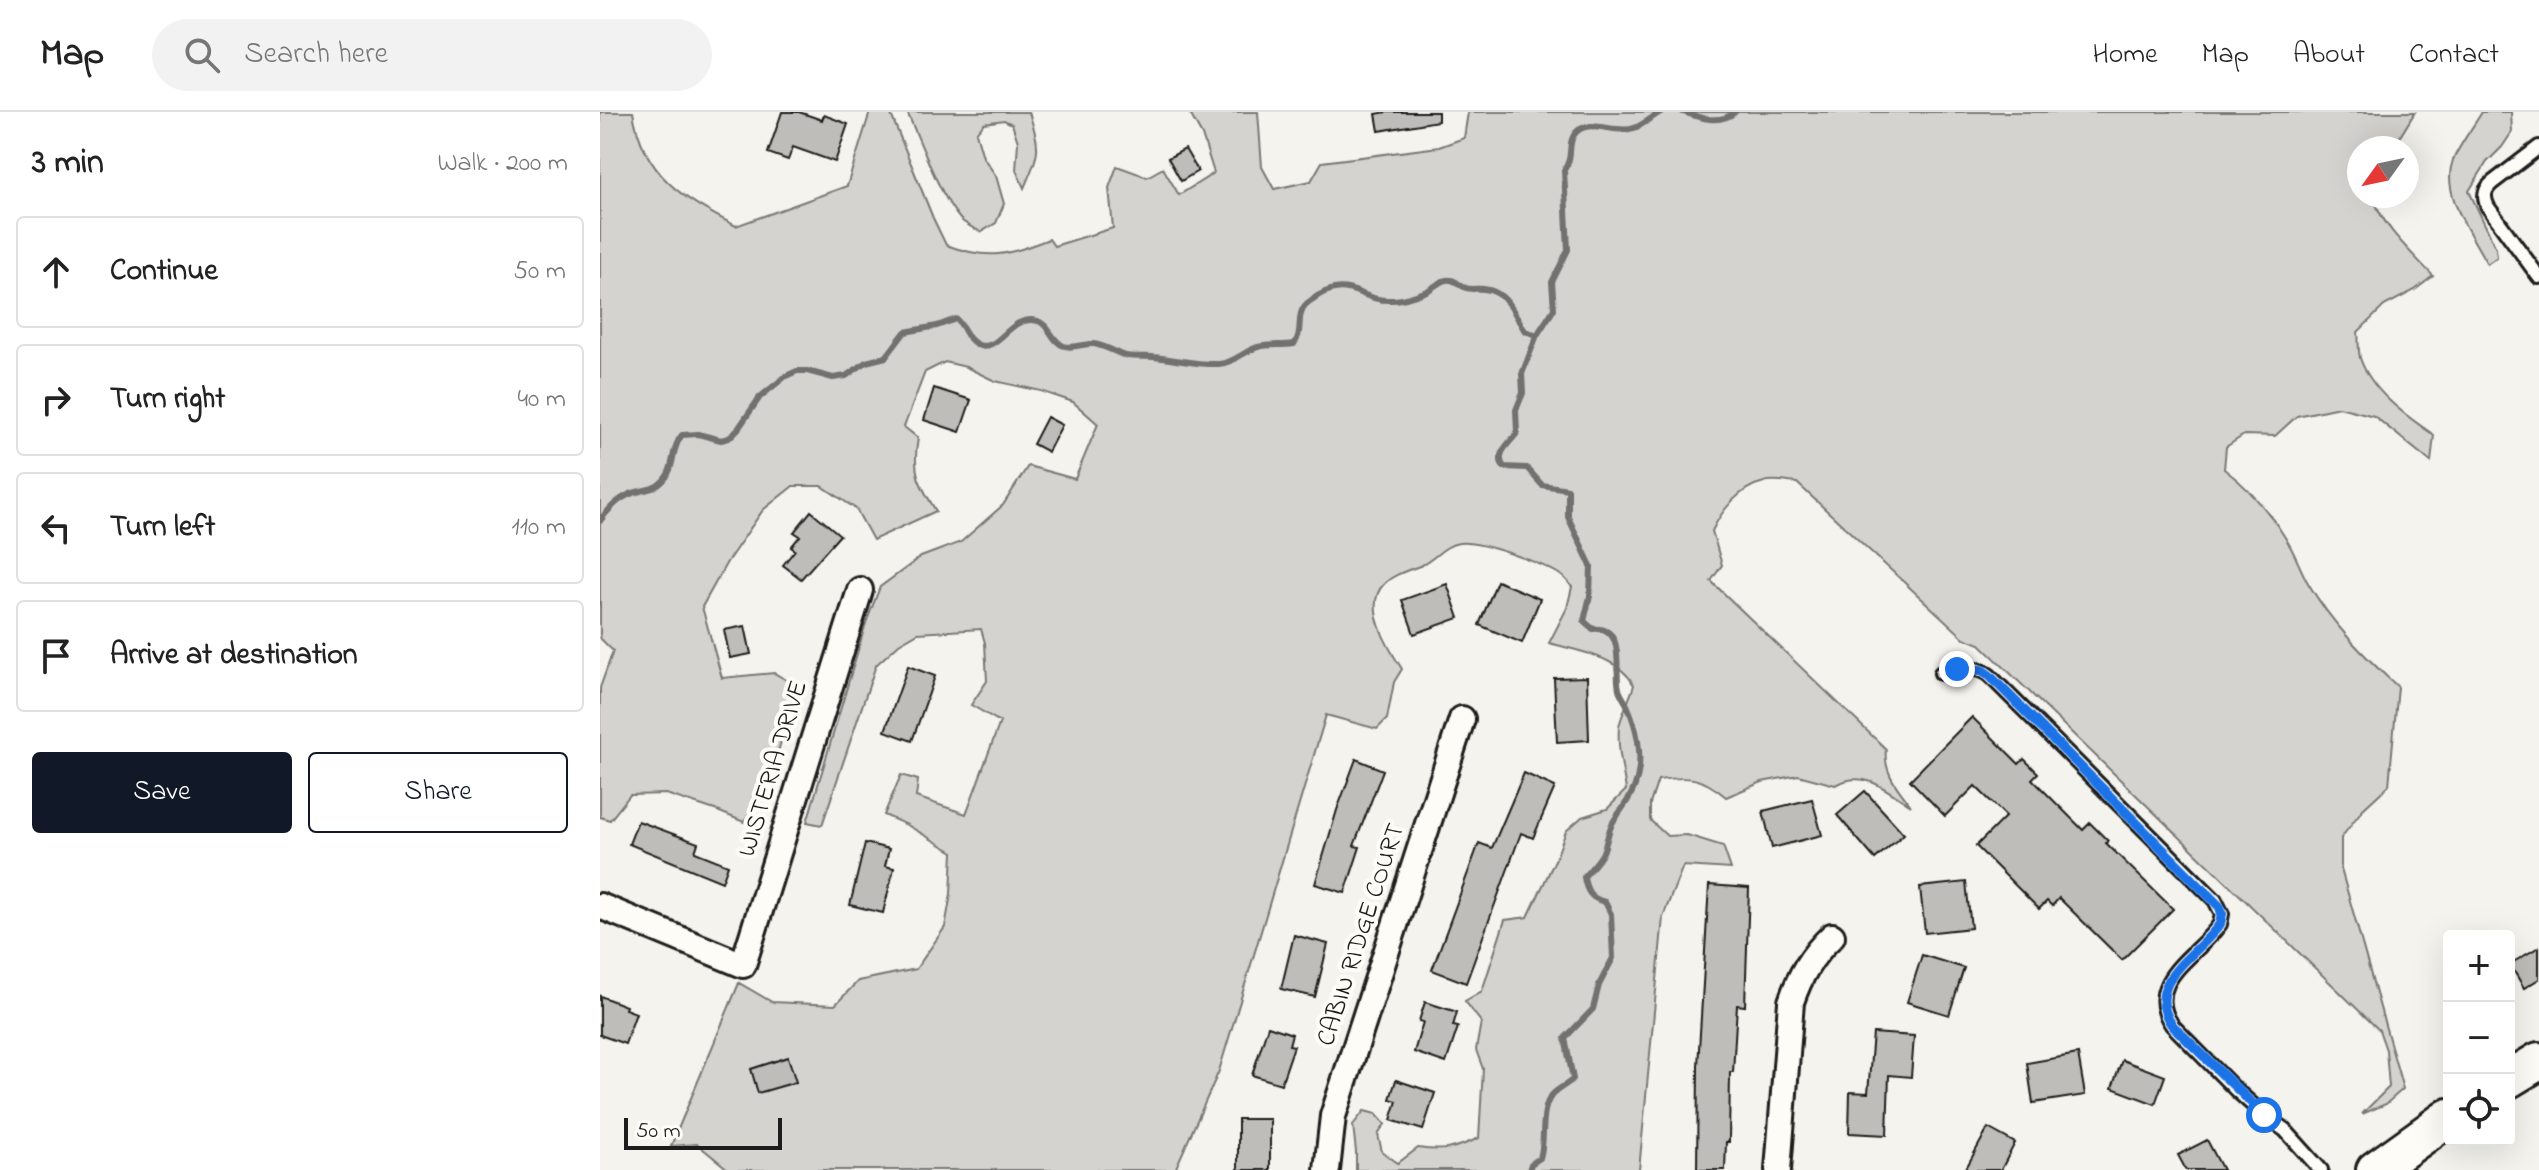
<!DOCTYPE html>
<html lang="en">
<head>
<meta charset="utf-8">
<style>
	:root { --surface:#fff; --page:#f2f2f2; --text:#222; --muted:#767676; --line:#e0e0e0; --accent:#111827 }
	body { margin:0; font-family:"Indie Flower",sans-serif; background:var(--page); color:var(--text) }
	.controls { position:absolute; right:24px; bottom:24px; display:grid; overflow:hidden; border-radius:8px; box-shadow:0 8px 32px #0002 }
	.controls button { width:72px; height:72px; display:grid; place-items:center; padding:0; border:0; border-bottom:2px solid var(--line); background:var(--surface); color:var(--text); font:40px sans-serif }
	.compass { position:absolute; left:1747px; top:24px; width:72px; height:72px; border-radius:50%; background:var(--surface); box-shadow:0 8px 32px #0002; rotate:237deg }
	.scale { position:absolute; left:24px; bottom:20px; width:158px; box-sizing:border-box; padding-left:8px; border:4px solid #1c1c1c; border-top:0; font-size:22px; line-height:28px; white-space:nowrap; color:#1c1c1c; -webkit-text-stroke:6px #fdfcf7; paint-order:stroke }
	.stop { position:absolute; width:24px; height:24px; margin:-18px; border:6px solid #1a73e8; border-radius:50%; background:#fff }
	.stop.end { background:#1a73e8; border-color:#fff; box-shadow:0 2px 8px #0008 }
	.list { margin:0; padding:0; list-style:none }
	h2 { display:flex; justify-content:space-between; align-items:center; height:104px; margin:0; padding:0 32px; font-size:34px }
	h2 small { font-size:26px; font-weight:400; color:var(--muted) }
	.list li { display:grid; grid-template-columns:52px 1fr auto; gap:24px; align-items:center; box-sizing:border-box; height:112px; margin:0 16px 16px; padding:0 16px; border:2px solid var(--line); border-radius:8px }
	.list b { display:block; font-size:30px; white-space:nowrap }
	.list em { font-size:26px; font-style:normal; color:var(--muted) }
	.actions { display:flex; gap:16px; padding:24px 32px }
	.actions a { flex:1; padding:18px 0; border:2px solid var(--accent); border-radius:8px; text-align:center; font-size:28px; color:var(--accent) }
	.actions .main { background:var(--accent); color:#fff }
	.icon { flex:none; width:44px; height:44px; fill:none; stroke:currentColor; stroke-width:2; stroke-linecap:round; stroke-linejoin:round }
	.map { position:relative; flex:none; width:1939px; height:1058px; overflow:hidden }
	header { display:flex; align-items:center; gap:48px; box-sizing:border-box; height:112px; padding:0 40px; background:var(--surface); border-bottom:2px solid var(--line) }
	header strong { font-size:38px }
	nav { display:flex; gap:44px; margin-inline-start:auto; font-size:28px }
	.search { width:560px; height:72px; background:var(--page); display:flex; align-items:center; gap:20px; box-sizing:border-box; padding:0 28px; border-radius:44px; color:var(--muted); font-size:30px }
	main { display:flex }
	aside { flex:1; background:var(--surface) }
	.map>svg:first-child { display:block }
</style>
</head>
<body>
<header>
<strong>Map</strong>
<div class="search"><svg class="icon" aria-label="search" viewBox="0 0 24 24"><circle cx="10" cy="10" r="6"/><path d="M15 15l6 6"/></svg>Search here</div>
<nav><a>Home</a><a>Map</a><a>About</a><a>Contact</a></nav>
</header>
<main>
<aside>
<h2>3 min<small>Walk · 200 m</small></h2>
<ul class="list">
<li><svg class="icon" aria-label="ahead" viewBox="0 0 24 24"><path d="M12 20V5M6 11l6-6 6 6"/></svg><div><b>Continue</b></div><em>50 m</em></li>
<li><svg class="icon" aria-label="right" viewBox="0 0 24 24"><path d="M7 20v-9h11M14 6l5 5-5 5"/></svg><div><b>Turn right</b></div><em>40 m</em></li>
<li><svg class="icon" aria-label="left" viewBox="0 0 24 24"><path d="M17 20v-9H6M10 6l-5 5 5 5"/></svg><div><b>Turn left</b></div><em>110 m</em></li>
<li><svg class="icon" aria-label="arrive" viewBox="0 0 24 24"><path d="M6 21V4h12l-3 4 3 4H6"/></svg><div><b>Arrive at destination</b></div></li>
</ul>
<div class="actions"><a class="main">Save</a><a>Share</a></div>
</aside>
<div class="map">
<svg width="1939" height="1058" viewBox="0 0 1939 1058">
	<rect width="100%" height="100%" fill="#f4f3ee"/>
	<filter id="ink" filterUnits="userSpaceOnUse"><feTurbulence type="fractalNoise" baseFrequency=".0125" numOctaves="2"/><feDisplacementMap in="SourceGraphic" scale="16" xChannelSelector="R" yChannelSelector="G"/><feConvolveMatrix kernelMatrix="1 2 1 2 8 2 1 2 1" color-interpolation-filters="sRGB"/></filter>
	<g filter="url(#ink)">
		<g fill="#d4d3cf" stroke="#787876" stroke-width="2">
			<path d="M 0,0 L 33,0 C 43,63 83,87 136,114 L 247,74 L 270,0 L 290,0 L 333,106 L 346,133 C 390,149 407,143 449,127 L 454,134 L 513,116 L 509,76 L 517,54 L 547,65 L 563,56 L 579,83 L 614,61 L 602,23 L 589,0 L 658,0 L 662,55 L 674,77 L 711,69 L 722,50 L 839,35 L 864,26 L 868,0 L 1815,0 L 1793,36 L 1759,36 L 1759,84 L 1774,84 C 1778,111 1814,143 1833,164 L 1815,178 L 1784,194 L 1758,220 C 1759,228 1758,238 1760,246 C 1771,279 1806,304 1834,323 L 1831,350 L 1774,304 L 1739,295 L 1697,304 L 1675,324 L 1644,323 L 1626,335 L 1624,357 C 1648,375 1670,401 1686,427 C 1695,441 1700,457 1708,471 C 1732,512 1764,544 1798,575 L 1789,673 L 1763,697 L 1741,726 L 1741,757 L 1803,977 L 1786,992 L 1762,1002 L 1789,975 L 1786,938 L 1779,918 L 1380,532 L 1364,526 L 1197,371 C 1187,370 1173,367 1164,370 C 1139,376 1122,398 1112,419 L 1122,453 L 1111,469 L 1286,637 C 1283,661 1298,676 1311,694 C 1285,677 1265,657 1235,673 L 1198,663 L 1162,670 L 1126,685 C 1101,664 1089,664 1058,668 L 1050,692 L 1050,708 L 1067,724 L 1087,723 L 1123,734 L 1131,757 L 1083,754 L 1063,805 L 1039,1058 L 756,1058 L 756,1040 L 753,1013 L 764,999 L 776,1002 L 785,1012 L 778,1023 L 782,1040 L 798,1051 L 818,1036 C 843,1040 855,1037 879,1026 L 883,957 L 876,938 L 881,910 L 865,889 L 882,879 L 905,808 L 928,805 L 956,746 L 966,719 L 982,705 L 1007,697 L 1026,678 C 1023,658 1017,636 1019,615 C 1020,606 1031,584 1034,573 C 1018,544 978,539 949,531 L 967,496 L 972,475 C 968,470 965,465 959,462 C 941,451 879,428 859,431 C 844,433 835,447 822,453 C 810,458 793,462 784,472 C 762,494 789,537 802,557 L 794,570 L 787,607 L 777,617 L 726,603 L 619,959 L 575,1058 L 129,1058 L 97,1032 L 71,1034 L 139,871 L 172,890 L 235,893 L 258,869 L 316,857 L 345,815 L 351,782 L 353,740 L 307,713 L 284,703 L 301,663 L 318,668 L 316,685 L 366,702 L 400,610 L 371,593 L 387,569 L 385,531 L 381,517 L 318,521 L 299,532 L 276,553 L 222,713 L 207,710 L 266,511 L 280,475 L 321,445 L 361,430 L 403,393 L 428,354 L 475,367 L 498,312 L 473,290 L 441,279 L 395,269 L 366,255 L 345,250 L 325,260 L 304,315 L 318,326 C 312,360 318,370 336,399 L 273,428 L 256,397 L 222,374 L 193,374 L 163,398 L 127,450 L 102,495 L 122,566 L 174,561 L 197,574 L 169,671 L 144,710 L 115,698 L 66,682 L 30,683 L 10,708 L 0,705 L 0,576 L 13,539 L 0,526 Z"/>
			<path d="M 307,0 L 429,0 C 441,40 440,38 424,76 L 416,58 L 418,30 L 412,12 L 404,8 L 384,11 L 376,21 L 383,45 L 396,64 L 404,92 L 396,111 L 381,120 C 373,116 366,113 360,107 C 339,82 321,31 307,0 Z"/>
			<path d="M 1882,0 L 1911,0 L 1912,20 L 1902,35 L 1887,50 L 1869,79 L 1896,136 L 1897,145 L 1887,152 C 1872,123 1840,82 1853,48 C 1860,32 1873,15 1882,0 Z"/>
		</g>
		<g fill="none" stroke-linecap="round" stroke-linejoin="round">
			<g stroke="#72716f" stroke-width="6">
				<path d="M 1083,0 C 1100,6 1120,13 1135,0"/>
				<path d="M 0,409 C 6,400 17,388 28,383 C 40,377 53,380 63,369 C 76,356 70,337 82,323 L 98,322 L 121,328 L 129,326 L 138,317 L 160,285 L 186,264 L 197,259 L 207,259 L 233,266 L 246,264 L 266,250 L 286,245 L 305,220 L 337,214 L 356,207 C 365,214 366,229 379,233 C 400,240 410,201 438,209 C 450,213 452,230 464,234 C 474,237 484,231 494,232 C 505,234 513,239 523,243 C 531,246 544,244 553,245 C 577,247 595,253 619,252 C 634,251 644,239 658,235 C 670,232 682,234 694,232 C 705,219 693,200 710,189 C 750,160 757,190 792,188 C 802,188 817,183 827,179 C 833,176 838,171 843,169 C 854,165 857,172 866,176 C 871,178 878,176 884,177 C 907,179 914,202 925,219 L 937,223"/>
				<path d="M 929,1058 L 931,1052 L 940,1046 C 946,1028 939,998 952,983 C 957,977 967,973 973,967 L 965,926 L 993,897 L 999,873 L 1013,846 L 1011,802 L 1005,790 C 991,787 986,779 984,765 C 990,757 999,749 1003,740 C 1007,730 1008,719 1013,710 C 1022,696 1033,684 1037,667 C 1043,643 1037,615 1027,593 C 1025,588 1020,582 1019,577 C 1014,558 1027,514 993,517 L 984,509 L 990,484 L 991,454 L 968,405 L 968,377 L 942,373 L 927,356 L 904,355 C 894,341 910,332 917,321 L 916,298 L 923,281 L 922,262 L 937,223 L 954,197 L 952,170 L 968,138 L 964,58 C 974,44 967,33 974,23 C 986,4 1016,23 1034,16 C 1043,13 1052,5 1061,0"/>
			</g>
		</g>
		<g fill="#bebdba" stroke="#1c1c1c" stroke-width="2">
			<path d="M 182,0 L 199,0 L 222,8 L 224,3 L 248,12 L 235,50 L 193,35 L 188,48 L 168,41 Z"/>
			<path d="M 787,0 L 838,0 L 838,9 L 779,19 L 776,2 Z"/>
			<path d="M 585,37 L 598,59 L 581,69 L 568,46 Z"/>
			<path d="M 334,276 L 371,288 L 360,320 L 324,308 Z"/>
			<path d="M 447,305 L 462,313 L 448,340 L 433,332 Z"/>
			<path d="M 211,399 L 240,423 L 201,467 L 183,453 L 195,438 L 191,435 L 200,424 L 194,420 Z"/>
			<path d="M 897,469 L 940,487 L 922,531 L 879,513 Z"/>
			<path d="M 847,472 L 859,506 L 814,522 L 802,488 Z"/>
			<path d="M 145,514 L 151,542 L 130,546 L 124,518 Z"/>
			<path d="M 308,554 L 335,564 L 312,629 L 285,619 Z"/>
			<path d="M 987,565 L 989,628 L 957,630 L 954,566 Z"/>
			<path d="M 1372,605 L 1419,652 L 1424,647 L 1438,661 L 1432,667 L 1483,718 L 1490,711 L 1508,729 L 1506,731 L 1573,797 L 1522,848 L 1459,786 L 1452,794 L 1447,789 L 1439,797 L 1376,734 L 1406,704 L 1375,674 L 1345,704 L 1310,668 Z"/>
			<path d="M 756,647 L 783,658 L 754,734 L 760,735 L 745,781 L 715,772 L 737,698 Z"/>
			<path d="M 924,661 L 955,675 L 933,726 L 921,721 L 866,871 L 832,858 L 879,731 L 892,736 Z"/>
			<path d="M 1265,679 L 1304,722 L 1275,747 L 1237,703 Z"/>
			<path d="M 1212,687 L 1222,723 L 1172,736 L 1163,699 Z"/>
			<path d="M 38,709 L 98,731 L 95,740 L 128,753 L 122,770 L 29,732 Z"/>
			<path d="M 265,731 L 289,737 L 285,754 L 294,756 L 283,801 L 250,793 Z"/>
			<path d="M 1366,770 L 1371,816 L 1325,821 L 1320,775 Z"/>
			<path d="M 1109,773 L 1149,776 L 1145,894 L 1137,893 L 1133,960 L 1130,960 L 1129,1030 L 1126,1030 L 1125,1058 L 1097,1058 L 1098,954 Z"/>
			<path d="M 694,823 L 728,832 L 715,885 L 681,877 Z"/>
			<path d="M 1939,835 L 1939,867 L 1924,876 L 1910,852 Z"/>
			<path d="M 1322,843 L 1364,856 L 1349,903 L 1307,890 Z"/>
			<path d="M 0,884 L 26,894 L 25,897 L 36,901 L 25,932 L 0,923 Z"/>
			<path d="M 825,890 L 857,900 L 853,914 L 858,915 L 846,951 L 814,940 L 823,910 L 819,909 Z"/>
			<path d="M 668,914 L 692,922 L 689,933 L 694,934 L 681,972 L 652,963 Z"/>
			<path d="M 1273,921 L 1314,924 L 1311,965 L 1289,963 L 1287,1023 L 1249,1021 L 1250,980 L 1268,981 Z"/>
			<path d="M 1478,942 L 1485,983 L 1433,991 L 1427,951 Z"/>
			<path d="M 188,945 L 196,970 L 158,981 L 151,957 Z"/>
			<path d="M 1522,948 L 1565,964 L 1555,992 L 1512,976 Z"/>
			<path d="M 796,968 L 835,981 L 823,1018 L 791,1008 L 797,989 L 790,987 Z"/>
			<rect x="638" y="1007" width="32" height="51"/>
			<path d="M 1388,1016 L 1415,1031 L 1401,1058 L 1365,1058 Z"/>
			<path d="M 1607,1028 L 1623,1058 L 1586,1058 L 1578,1043 Z"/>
		</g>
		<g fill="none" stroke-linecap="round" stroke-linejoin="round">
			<g stroke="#1c1c1c" stroke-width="18">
				<g id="lane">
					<path d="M 1939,35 L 1892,71 C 1884,78 1883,85 1888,95 L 1939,165"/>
					<path d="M 1341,561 C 1358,557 1374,552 1389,563 L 1615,788 L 1622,802 L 1620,812 C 1598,844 1542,869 1572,913 L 1636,978 L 1664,1003 L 1685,1018 L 1721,1058"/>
				</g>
			</g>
			<g stroke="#1c1c1c" stroke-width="30">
				<g id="street">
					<path d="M 0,794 L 143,853 L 260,478"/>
					<path d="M 727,1058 L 733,1004 L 862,607"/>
					<path d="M 1178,1058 L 1191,890 C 1200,863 1211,844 1232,824"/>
				</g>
			</g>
			<g stroke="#1c1c1c" stroke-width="42">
				<g id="secondary">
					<path d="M 1909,967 L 1939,949"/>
					<path d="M 1775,1058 L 1849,1005"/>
				</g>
			</g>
			<use href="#lane" stroke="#fdfcf7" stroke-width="12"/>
			<use href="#street" stroke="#fdfcf7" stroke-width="24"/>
			<use href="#secondary" stroke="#fdfcf7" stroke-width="36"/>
		</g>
	</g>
	<g fill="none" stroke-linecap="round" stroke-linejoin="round" filter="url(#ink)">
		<path stroke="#1a73e8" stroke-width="10" d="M 1357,557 L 1382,558 L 1389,563 L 1620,795 L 1622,802 L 1620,812 C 1598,844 1542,869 1572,913 L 1664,1003"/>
	</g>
	<g text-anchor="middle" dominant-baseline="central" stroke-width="8" stroke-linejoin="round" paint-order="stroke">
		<g font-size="26" fill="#1c1c1c" stroke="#fdfcf7">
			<text transform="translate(174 657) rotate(-73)">WISTERIA DRIVE</text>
			<text transform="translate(762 823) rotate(-72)">CABIN RIDGE COURT</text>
		</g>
	</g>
</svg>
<div class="controls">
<button>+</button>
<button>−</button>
<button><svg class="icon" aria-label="locate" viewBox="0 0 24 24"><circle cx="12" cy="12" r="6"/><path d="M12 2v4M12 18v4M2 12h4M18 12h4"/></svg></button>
</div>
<svg class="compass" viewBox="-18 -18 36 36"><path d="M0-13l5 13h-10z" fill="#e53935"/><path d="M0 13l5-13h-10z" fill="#767676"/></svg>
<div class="scale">50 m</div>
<div class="stop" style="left:1664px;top:1003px"></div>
<div class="stop end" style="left:1357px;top:557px"></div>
</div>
</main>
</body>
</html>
